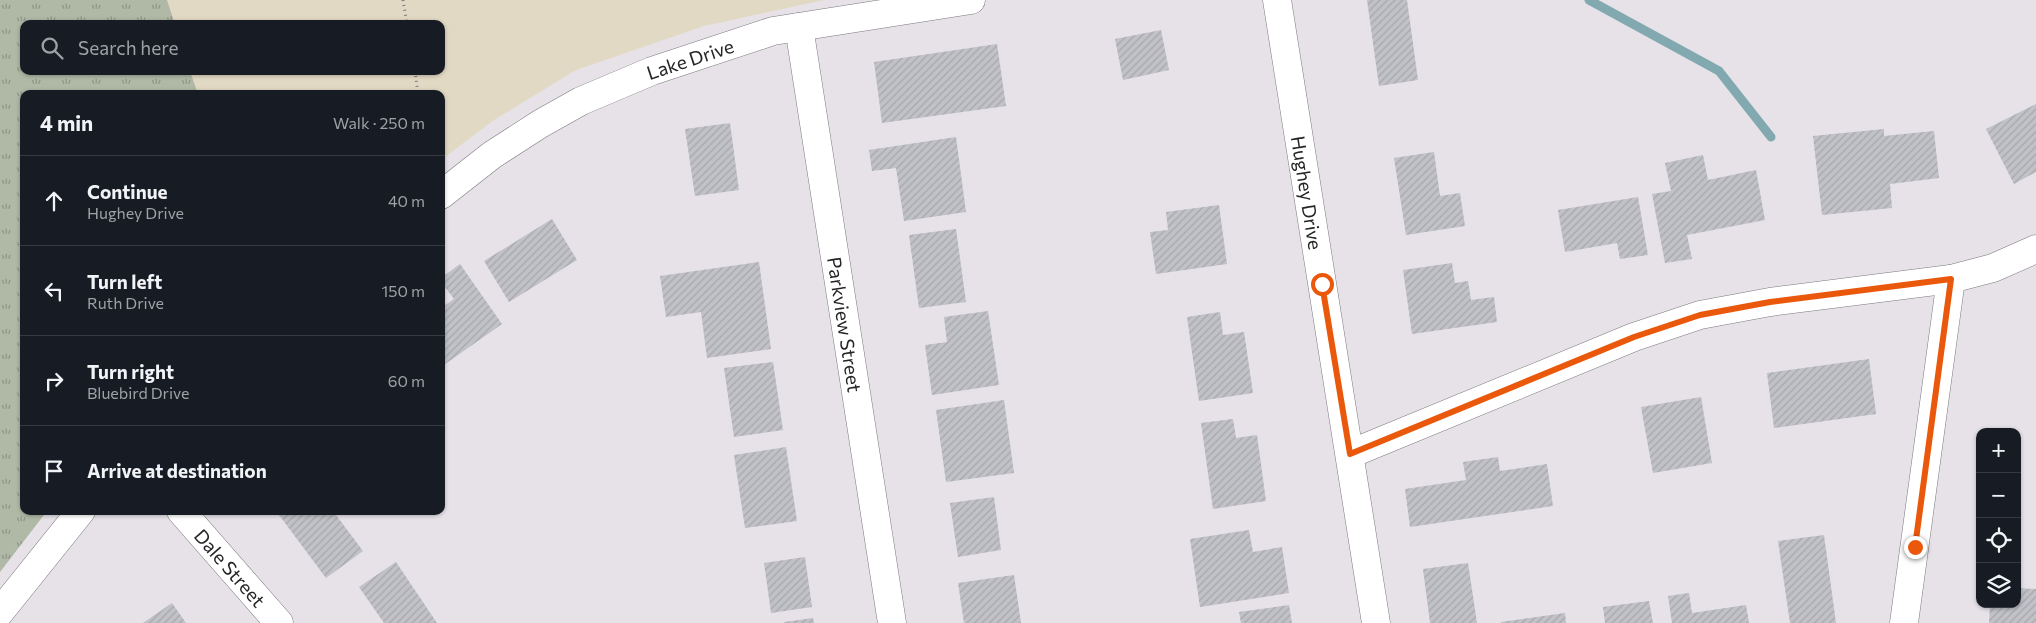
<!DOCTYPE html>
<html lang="en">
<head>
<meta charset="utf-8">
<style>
	:root { --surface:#171b24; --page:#242831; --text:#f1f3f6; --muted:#9ea1a6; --line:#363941 }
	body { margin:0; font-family:Commissioner,sans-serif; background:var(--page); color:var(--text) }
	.controls { position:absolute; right:15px; bottom:15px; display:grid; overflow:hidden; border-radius:10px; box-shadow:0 1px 4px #0004 }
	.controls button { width:45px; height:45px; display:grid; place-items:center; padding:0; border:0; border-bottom:1px solid var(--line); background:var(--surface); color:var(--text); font:25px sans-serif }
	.stop { position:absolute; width:15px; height:15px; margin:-11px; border:4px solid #ea580c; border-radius:50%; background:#fff }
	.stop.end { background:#ea580c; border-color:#fff; box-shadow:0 1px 5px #0008 }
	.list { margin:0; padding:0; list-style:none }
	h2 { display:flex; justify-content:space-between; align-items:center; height:65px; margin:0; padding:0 20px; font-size:21px }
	h2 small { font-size:16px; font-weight:400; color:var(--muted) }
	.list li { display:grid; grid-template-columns:32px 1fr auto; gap:15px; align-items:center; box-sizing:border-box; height:90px; padding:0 20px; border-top:1px solid var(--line) }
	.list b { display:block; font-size:19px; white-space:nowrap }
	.list p { margin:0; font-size:16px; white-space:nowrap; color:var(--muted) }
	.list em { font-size:16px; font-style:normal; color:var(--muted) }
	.icon { flex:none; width:28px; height:28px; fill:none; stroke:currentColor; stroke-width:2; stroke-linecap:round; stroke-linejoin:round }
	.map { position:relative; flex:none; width:2036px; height:623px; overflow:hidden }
	.search { position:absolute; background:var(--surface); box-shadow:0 1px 4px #0004; left:20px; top:20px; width:425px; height:55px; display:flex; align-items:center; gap:12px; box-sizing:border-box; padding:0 18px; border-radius:10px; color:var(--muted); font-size:19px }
	.panel { position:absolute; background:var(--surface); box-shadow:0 1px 4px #0004; left:20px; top:90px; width:425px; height:425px; border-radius:10px }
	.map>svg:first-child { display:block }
</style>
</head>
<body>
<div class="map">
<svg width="2036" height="623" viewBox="0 0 2036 623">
	<defs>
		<pattern id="park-tufts" width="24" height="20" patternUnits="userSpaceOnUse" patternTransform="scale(1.25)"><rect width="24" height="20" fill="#b0b8a6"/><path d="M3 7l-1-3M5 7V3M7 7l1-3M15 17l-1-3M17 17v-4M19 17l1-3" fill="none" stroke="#8f9587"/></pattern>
		<pattern id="building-hatch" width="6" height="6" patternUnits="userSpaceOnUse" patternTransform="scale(1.25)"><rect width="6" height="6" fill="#c1c1c8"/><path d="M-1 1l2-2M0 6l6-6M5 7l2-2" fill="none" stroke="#a6a6ac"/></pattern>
	</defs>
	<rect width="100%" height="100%" fill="#e6e2e8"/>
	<path fill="#e2d9c4" d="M 167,0 L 824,0 L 704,26 L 576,70 L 494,120 L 441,160 L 441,94 L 198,94 L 190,71 L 441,71 L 441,24 L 175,24 Z"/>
	<path fill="url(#park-tufts)" d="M 0,0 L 167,0 L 175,24 L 24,24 L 24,71 L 190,71 L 198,94 L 24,94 L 24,511 L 47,511 L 0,572 Z"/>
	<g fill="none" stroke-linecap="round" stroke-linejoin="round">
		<path stroke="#81a9af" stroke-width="9" d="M 1589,0 L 1719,71 L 1771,137"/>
	</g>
	<g fill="url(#building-hatch)">
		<path d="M 1367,0 L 1407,0 L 1418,80 L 1379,86 Z"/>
		<path d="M 1161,30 L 1169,70 L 1123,80 L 1115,39 Z"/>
		<path d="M 997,44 L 1006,106 L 882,123 L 874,62 Z"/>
		<path d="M 2036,104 L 2036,172 L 2014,184 L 1986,129 Z"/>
		<path d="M 730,123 L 739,190 L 695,196 L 685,129 Z"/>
		<path d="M 1884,129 L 1884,136 L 1934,131 L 1939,178 L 1890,184 L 1892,208 L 1822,215 L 1813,136 Z"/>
		<path d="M 956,137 L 966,212 L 904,221 L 896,168 L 872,171 L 869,150 Z"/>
		<path d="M 1434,152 L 1440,196 L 1460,193 L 1465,226 L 1406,235 L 1394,158 Z"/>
		<path d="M 1703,155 L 1708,180 L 1756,170 L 1765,220 L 1687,235 L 1692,259 L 1665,263 L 1652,194 L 1671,191 L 1665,163 Z"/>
		<path d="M 1638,197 L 1648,255 L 1620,259 L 1617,243 L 1565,252 L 1558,210 Z"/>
		<path d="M 1219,205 L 1227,264 L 1156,274 L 1150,232 L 1168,230 L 1166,212 Z"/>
		<path d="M 552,219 L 577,260 L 509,302 L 484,261 Z"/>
		<path d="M 956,229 L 966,302 L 919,308 L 909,235 Z"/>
		<path d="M 759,262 L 771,349 L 707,358 L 701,312 L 666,317 L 660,276 Z"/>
		<path d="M 1452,263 L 1455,283 L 1468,281 L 1471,300 L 1494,297 L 1497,322 L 1412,334 L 1403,270 Z"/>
		<path d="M 460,264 L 502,324 L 441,367 L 441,308 L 454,299 L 441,282 L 441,278 Z"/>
		<path d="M 988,311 L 999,385 L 932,395 L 925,345 L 947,342 L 944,317 Z"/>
		<path d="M 1220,312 L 1223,335 L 1244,332 L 1253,393 L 1199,401 L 1187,317 Z"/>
		<path d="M 1869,359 L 1876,414 L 1774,428 L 1767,373 Z"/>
		<path d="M 773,362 L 783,430 L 734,437 L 724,368 Z"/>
		<path d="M 1701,397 L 1712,463 L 1653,473 L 1641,407 Z"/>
		<path d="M 1004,400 L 1014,473 L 946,482 L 936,410 Z"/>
		<path d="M 1233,419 L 1236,438 L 1257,435 L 1266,501 L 1213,509 L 1201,423 Z"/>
		<path d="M 786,447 L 797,521 L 745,528 L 734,455 Z"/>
		<path d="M 1498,457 L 1500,471 L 1547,464 L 1553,506 L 1410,527 L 1405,489 L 1466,480 L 1463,462 Z"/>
		<path d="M 994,497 L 1001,550 L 958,557 L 950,503 Z"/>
		<path d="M 276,511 L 333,511 L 363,551 L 326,578 Z"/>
		<path d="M 1249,530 L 1253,552 L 1282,547 L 1289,593 L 1200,607 L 1190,539 Z"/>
		<path d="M 1824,535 L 1836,623 L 1790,623 L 1778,541 Z"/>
		<path d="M 805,557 L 812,607 L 771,613 L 764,563 Z"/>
		<path d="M 396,562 L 437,623 L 384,623 L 359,587 Z"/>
		<path d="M 1468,563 L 1477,623 L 1430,623 L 1423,569 Z"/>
		<path d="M 1014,575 L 1021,623 L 964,623 L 958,583 Z"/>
		<path d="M 2017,588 L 2036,589 L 2036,623 L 1989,623 L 1990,604 L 2017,604 Z"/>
		<path d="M 1689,593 L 1692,613 L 1746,605 L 1749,623 L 1672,623 L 1668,596 Z"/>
		<path d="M 1649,601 L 1653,623 L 1605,623 L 1603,607 Z"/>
		<path d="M 172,603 L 186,623 L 143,623 Z"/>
		<path d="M 1289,605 L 1292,623 L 1241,623 L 1239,612 Z"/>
		<path d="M 1565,613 L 1566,623 L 1501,623 L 1501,622 Z"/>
		<path d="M 813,618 L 814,623 L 784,623 L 784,622 Z"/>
	</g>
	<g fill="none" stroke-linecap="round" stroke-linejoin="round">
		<g stroke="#7c797e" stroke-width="29">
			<g id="minor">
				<path id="s1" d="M 1277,0 L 1376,623"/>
				<path id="s2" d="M 799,27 L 892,623"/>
				<path id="s3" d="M 441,195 L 492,155 L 540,124 L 581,101 L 652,71 L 773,31 L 971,0"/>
				<path d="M 1350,454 L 1634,337 L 1700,315 L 1770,302 L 1951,279 L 1993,268 L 2036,249"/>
				<path id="s4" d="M 181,511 L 279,623"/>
				<path d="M 0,612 L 81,511"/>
				<path d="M 1904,623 L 1951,279"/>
			</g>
		</g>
		<g stroke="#7d7a7e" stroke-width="3" stroke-dasharray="1 4" stroke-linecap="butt">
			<path d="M 403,0 L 407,24"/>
			<path d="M 415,71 L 418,94"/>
		</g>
		<use href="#minor" stroke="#fff" stroke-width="28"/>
	</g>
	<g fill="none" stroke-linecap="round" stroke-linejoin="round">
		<path stroke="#ea580c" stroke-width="6" d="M 1322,284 L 1350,454 L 1634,337 L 1700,315 L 1770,302 L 1951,279 L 1915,547"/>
	</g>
	<g text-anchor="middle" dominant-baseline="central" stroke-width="4.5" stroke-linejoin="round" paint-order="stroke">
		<g font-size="19" fill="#262426" stroke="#e6e2e8">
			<text stroke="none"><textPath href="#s3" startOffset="286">Lake Drive</textPath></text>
			<text stroke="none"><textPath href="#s1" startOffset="195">Hughey Drive</textPath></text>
			<text stroke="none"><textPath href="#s2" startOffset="301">Parkview Street</textPath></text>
			<text stroke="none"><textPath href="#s4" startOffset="75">Dale Street</textPath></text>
		</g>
	</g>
</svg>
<div class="controls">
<button>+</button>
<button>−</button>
<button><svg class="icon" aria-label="locate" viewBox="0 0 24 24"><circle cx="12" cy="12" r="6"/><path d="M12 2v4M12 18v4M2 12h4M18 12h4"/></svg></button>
<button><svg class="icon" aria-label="layers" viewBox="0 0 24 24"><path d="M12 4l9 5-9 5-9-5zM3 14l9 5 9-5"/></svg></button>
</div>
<div class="stop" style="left:1322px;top:284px"></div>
<div class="stop end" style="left:1915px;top:547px"></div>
<div class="search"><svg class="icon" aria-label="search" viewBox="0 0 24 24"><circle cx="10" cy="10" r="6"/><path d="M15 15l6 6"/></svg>Search here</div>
<section class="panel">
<h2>4 min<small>Walk · 250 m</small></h2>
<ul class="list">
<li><svg class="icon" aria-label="ahead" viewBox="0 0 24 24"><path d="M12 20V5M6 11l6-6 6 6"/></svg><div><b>Continue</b><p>Hughey Drive</p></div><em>40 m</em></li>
<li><svg class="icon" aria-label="left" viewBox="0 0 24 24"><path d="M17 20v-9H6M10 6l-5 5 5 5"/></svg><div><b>Turn left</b><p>Ruth Drive</p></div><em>150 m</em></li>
<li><svg class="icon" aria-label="right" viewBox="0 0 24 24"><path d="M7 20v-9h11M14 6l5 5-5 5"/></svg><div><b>Turn right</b><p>Bluebird Drive</p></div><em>60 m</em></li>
<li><svg class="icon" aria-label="arrive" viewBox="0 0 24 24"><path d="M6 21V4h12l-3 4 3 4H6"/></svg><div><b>Arrive at destination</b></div></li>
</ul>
</section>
</div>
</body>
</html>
